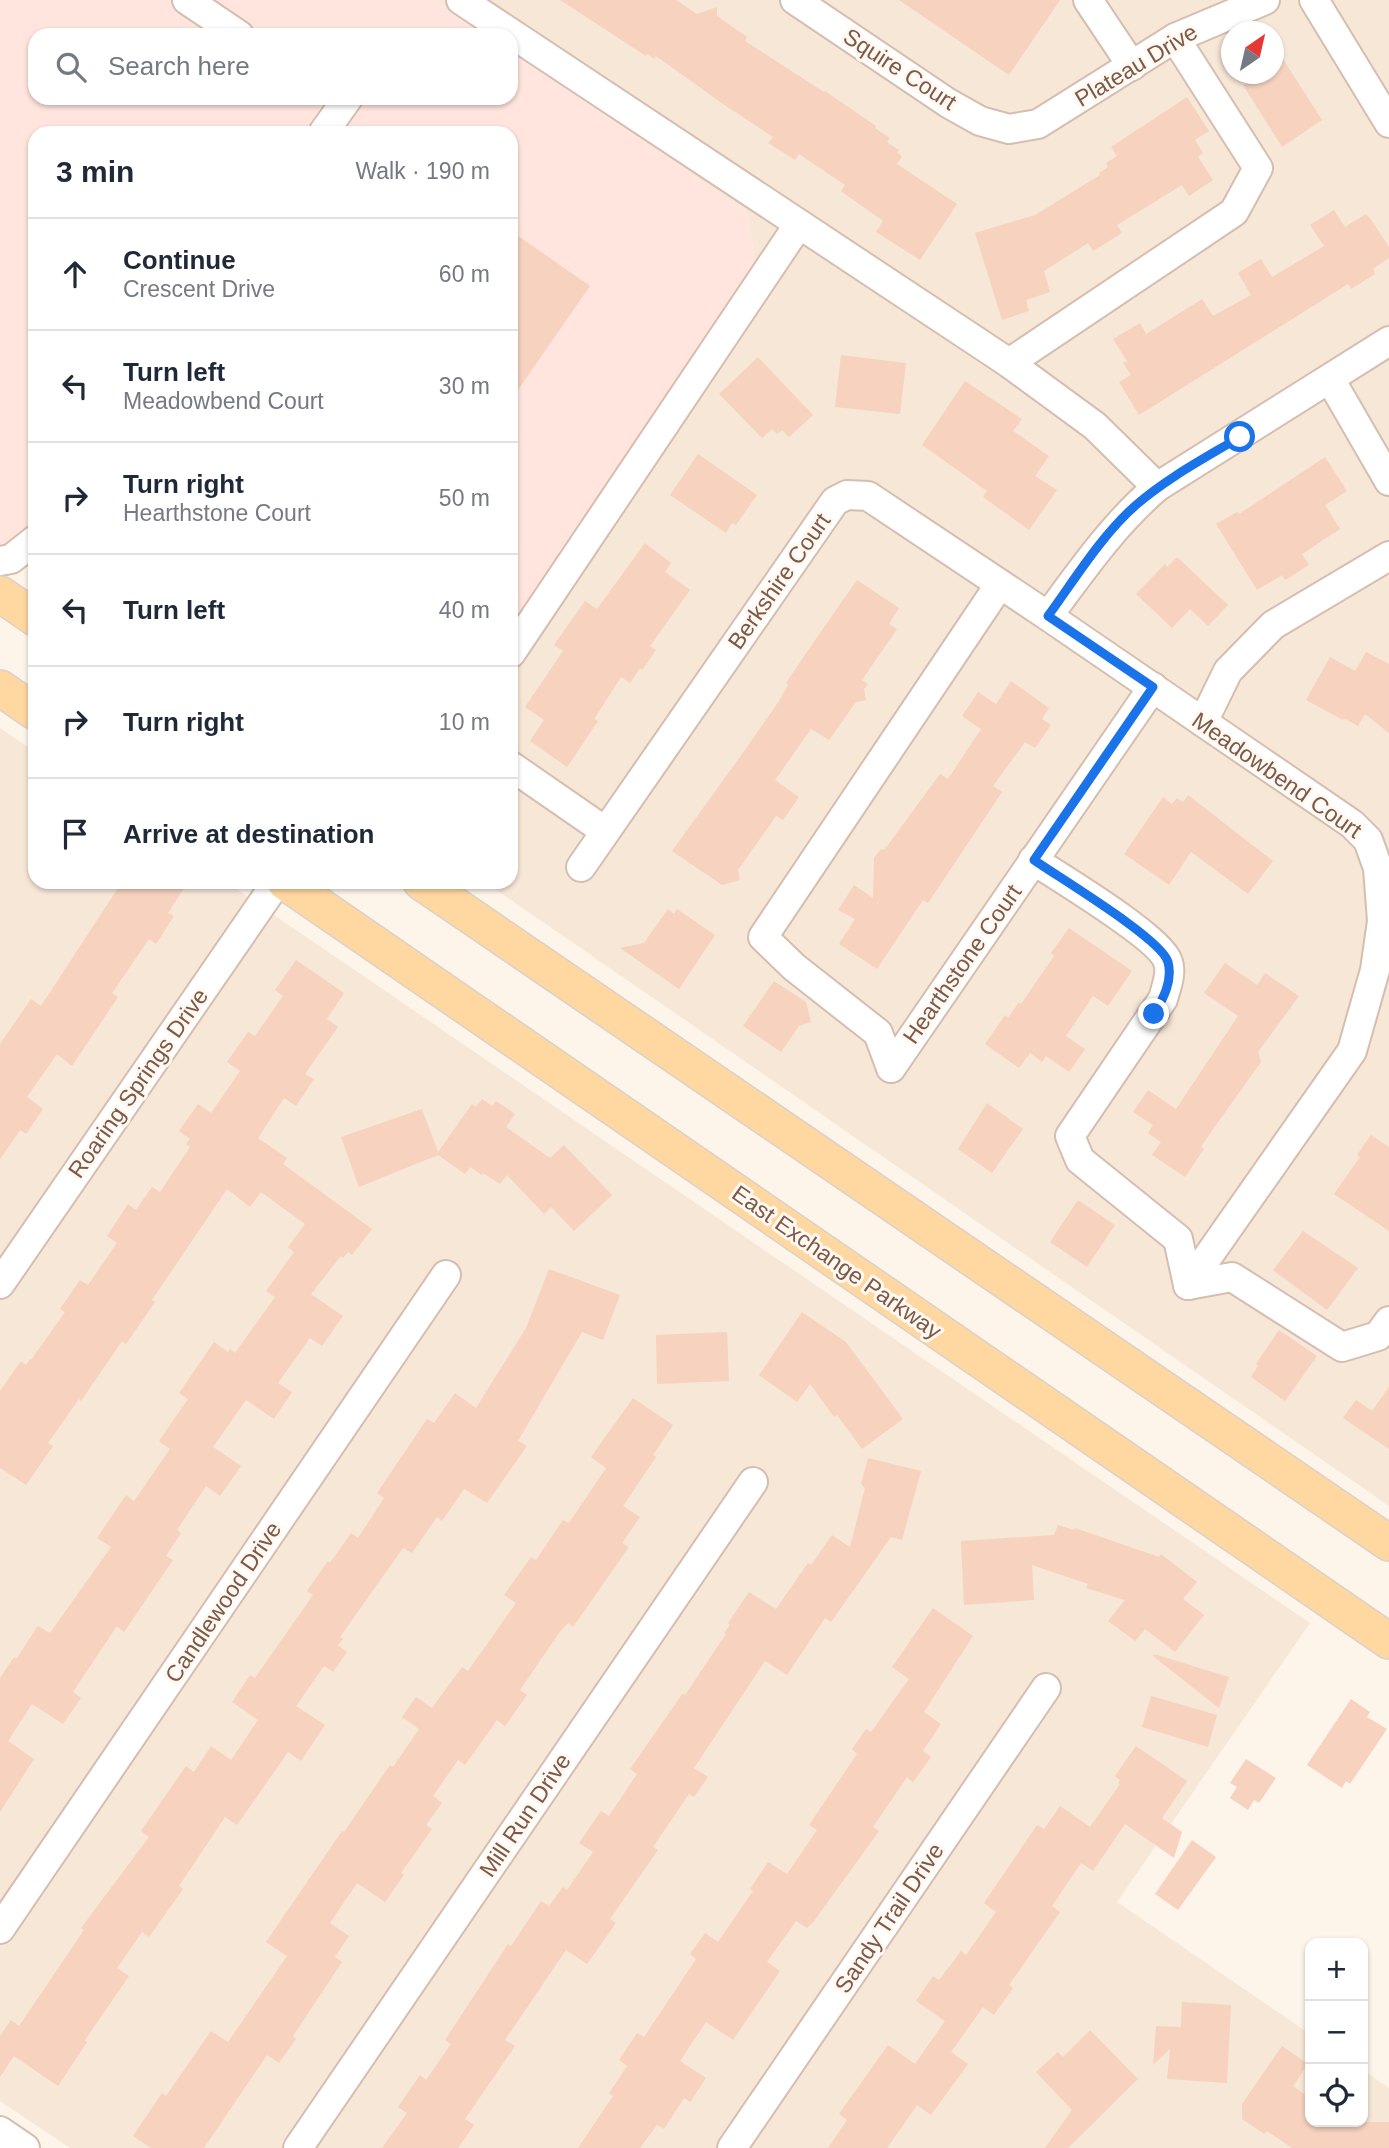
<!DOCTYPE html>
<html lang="en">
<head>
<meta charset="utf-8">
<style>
	:root { --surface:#fff; --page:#f6f6f7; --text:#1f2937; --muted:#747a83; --line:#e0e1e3 }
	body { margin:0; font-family:Helvetica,sans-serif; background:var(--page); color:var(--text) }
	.controls { position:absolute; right:21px; bottom:21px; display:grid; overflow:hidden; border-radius:14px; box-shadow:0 2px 5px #0004 }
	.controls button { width:63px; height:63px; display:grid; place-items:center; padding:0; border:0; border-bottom:2px solid var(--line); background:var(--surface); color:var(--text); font:35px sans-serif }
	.compass { position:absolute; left:1221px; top:21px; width:63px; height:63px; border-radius:50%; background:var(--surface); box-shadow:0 2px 5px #0004; rotate:34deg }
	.stop { position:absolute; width:21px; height:21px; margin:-16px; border:5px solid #1a73e8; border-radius:50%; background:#fff }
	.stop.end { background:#1a73e8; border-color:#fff; box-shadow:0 2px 7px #0008 }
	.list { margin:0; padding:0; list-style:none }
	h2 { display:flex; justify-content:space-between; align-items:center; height:91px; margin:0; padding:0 28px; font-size:30px }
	h2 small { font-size:23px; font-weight:400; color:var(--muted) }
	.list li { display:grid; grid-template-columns:46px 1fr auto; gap:21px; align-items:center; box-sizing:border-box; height:112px; padding:0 28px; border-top:2px solid var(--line) }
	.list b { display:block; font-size:26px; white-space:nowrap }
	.list p { margin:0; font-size:23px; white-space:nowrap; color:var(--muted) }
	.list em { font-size:23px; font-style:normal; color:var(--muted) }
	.icon { flex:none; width:38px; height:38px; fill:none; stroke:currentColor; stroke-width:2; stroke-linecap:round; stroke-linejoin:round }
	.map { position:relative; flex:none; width:1389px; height:2148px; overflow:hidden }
	.search { position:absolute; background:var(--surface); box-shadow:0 2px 5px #0004; left:28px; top:28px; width:490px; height:77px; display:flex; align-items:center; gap:18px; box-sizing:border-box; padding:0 24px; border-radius:21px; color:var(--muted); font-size:26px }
	.panel { position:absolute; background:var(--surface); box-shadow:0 2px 5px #0004; left:28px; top:126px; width:490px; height:763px; border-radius:21px }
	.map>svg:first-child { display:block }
</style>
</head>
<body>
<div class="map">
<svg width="1389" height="2148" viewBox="0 0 1389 2148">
	<rect width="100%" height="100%" fill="#fef5ea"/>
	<g fill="#f7e7d7" fill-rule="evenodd">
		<path d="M 436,0 L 1389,0 L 1389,1506 L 485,882 L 511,882 L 511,627 L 755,260 L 747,212 L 511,51 L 511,35 L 487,35 ZM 1232,32 L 1274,32 L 1274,74 L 1232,74 Z"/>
		<path d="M 0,728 L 35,752 L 35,882 L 226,882 L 1310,1623 L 1117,1902 L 1310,2034 L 1310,2122 L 1363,2122 L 1363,2070 L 1389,2088 L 1389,2148 L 70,2148 L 0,2101 Z"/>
	</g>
	<path fill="#ffe5dd" d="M 0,0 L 436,0 L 487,35 L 35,35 L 35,98 L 511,98 L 511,51 L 747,212 L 755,260 L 511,627 L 511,133 L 35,133 L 35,568 L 0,544 Z"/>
	<g fill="#f6d2bf">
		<path d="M 560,0 L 676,0 L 697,14 L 717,7 L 717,16 L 747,37 L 745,41 L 824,92 L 825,91 L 876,126 L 875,128 L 890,138 L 887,142 L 899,150 L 897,153 L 902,156 L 897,164 L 957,204 L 920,260 L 876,232 L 883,221 L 841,191 L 845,185 L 799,154 L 795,160 L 768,143 L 773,137 L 723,104 L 656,56 L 654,59 L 647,54 L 646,56 Z"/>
		<path d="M 899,0 L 1060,0 L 1009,75 Z"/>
		<path d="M 1283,59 L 1322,120 L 1282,147 L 1243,85 L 1261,74 L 1273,74 L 1273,66 Z"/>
		<path d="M 1187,97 L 1209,131 L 1195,140 L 1203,153 L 1198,157 L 1213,180 L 1189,196 L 1182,185 L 1117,225 L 1122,233 L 1093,251 L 1088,243 L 1044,271 L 1050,292 L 1026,300 L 1029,311 L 1002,320 L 975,233 L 1035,215 L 1100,175 L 1099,173 L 1108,167 L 1106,163 L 1117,156 L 1111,147 Z"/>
		<path d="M 1334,210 L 1345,227 L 1366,214 L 1372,221 L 1389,247 L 1389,258 L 1373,269 L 1375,274 L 1351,289 L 1348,284 L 1139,415 L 1119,382 L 1131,375 L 1123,363 L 1127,361 L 1113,339 L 1140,323 L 1146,334 L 1202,299 L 1213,316 L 1251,295 L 1238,273 L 1261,259 L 1272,277 L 1324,246 L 1310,225 Z"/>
		<path d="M 511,231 L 590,286 L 511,400 Z"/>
		<path d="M 841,355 L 906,363 L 900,414 L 835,407 Z"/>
		<path d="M 758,357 L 813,415 L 789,437 L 782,430 L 777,434 L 772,429 L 762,438 L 719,394 Z"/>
		<path d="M 965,381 L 1022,419 L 1013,431 L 1049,456 L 1035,476 L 1057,490 L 1029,530 L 983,497 L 987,491 L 922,445 Z"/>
		<path d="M 698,454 L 757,495 L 736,525 L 732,523 L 726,533 L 670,495 Z"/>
		<path d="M 1325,457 L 1347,491 L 1325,505 L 1340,529 L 1302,554 L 1309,565 L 1285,580 L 1282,575 L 1257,590 L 1216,524 L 1237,512 L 1239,514 Z"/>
		<path d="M 645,543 L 671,563 L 665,572 L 690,590 L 650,646 L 656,650 L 642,670 L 640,668 L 630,683 L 621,677 L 594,719 L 598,721 L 567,767 L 530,741 L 544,720 L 525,707 L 563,651 L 554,645 L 585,601 L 597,609 Z"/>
		<path d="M 1177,557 L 1228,605 L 1208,626 L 1190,609 L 1172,628 L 1136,594 L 1165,564 L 1167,567 Z"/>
		<path d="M 857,580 L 899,608 L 889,624 L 897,629 L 862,680 L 868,684 L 864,689 L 866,700 L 856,702 L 829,740 L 811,729 L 775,780 L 799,797 L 783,820 L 776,816 L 738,870 L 740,880 L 722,885 L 672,851 L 745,750 L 779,701 L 788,685 L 786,683 L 811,646 Z"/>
		<path d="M 1366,652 L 1389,664 L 1389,733 L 1365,714 L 1358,726 L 1344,718 L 1343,720 L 1306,700 L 1330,657 L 1355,671 Z"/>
		<path d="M 1011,681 L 1049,708 L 1042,719 L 1051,725 L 1035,748 L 1025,742 L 993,786 L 1002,792 L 928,903 L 923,900 L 877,969 L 839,944 L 855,919 L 838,910 L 854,885 L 873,898 L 874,858 L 880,850 L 885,849 L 940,774 L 948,779 L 981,729 L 962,716 L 978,692 L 996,704 Z"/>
		<path d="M 1188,795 L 1273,861 L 1248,894 L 1191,852 L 1169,885 L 1124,854 L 1163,797 L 1172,804 L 1177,798 L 1183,802 Z"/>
		<path d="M 122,882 L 188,882 L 168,913 L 174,916 L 156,944 L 149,939 L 112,993 L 118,997 L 72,1066 L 57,1054 L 27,1097 L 43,1109 L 26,1134 L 20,1130 L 0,1159 L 0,1044 L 31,999 L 41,1006 Z"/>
		<path d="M 668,909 L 674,914 L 677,909 L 715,935 L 679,989 L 620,948 L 644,943 Z"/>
		<path d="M 1069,928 L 1132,971 L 1108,1006 L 1093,996 L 1066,1036 L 1085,1049 L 1069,1072 L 1046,1056 L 1042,1062 L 1030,1053 L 1019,1068 L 985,1044 L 1005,1015 L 1008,1018 L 1019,1002 L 1021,1004 L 1054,956 L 1051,953 Z"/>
		<path d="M 296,960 L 344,993 L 327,1019 L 338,1027 L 305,1074 L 314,1079 L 296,1106 L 284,1098 L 258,1138 L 287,1158 L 283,1164 L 372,1229 L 352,1255 L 348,1252 L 343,1258 L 341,1256 L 311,1294 L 343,1316 L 322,1346 L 310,1338 L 278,1383 L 292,1392 L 274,1419 L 246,1400 L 213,1447 L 241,1466 L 220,1496 L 206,1486 L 177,1530 L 181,1533 L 166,1556 L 173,1560 L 124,1632 L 117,1626 L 73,1692 L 81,1698 L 63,1724 L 32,1704 L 8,1741 L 34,1759 L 0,1812 L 0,1678 L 14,1657 L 16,1659 L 38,1626 L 50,1633 L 111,1547 L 97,1538 L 126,1495 L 134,1501 L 170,1449 L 159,1441 L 188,1399 L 179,1393 L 214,1342 L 228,1352 L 230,1349 L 235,1353 L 275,1297 L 266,1291 L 294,1252 L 288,1247 L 305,1224 L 261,1192 L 250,1207 L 227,1189 L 152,1300 L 155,1302 L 126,1344 L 122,1341 L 81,1401 L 79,1399 L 48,1443 L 53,1446 L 26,1485 L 0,1468 L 0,1391 L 21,1361 L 26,1365 L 30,1359 L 31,1360 L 65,1312 L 60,1309 L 80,1280 L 88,1285 L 117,1243 L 107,1236 L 128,1204 L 136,1210 L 152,1187 L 160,1192 L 190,1147 L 186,1144 L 190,1139 L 179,1131 L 198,1104 L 211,1113 L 240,1071 L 227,1062 L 248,1032 L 255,1036 L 283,996 L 275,990 Z"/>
		<path d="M 1225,963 L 1257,985 L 1265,973 L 1299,996 L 1258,1052 L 1261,1062 L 1211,1132 L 1201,1147 L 1204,1149 L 1185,1177 L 1152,1155 L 1161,1142 L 1148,1133 L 1153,1125 L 1133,1112 L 1148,1090 L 1176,1109 L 1238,1016 L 1204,993 Z"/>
		<path d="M 774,981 L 806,1002 L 811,1022 L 799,1026 L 781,1052 L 743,1026 Z"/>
		<path d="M 482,1099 L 492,1106 L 496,1101 L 515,1114 L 506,1127 L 550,1158 L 564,1145 L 612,1195 L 574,1231 L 551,1207 L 544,1214 L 507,1175 L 500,1184 L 483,1173 L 482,1175 L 470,1167 L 465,1174 L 438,1155 L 359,1187 L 341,1137 L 422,1109 L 438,1152 L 472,1104 L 476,1107 Z"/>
		<path d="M 987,1103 L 1023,1129 L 992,1173 L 958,1149 Z"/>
		<path d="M 1371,1135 L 1389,1147 L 1389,1231 L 1334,1194 L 1360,1157 L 1357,1155 Z"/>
		<path d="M 1078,1200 L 1115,1225 L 1087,1267 L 1050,1242 Z"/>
		<path d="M 1303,1231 L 1358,1268 L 1327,1310 L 1273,1270 Z"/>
		<path d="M 549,1269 L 620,1295 L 603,1340 L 582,1332 L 518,1441 L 527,1446 L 487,1503 L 464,1489 L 442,1521 L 437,1517 L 412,1553 L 403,1548 L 340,1637 L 343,1639 L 338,1645 L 347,1652 L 333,1672 L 324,1666 L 296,1706 L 325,1725 L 301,1761 L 288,1752 L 237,1825 L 225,1817 L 179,1886 L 183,1889 L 149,1937 L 142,1932 L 117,1968 L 129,1976 L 85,2040 L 87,2042 L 58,2086 L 14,2056 L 0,2077 L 0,2036 L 11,2020 L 19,2026 L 84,1930 L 81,1928 L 149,1837 L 141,1831 L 186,1766 L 194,1772 L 211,1746 L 231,1760 L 258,1720 L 232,1702 L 250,1675 L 255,1678 L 313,1595 L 307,1591 L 328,1561 L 330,1563 L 351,1533 L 358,1538 L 384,1498 L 377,1493 L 427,1419 L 434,1423 L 455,1393 L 476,1408 L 526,1328 Z"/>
		<path d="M 802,1312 L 846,1342 L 903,1419 L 862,1449 L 837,1415 L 834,1417 L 810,1384 L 797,1402 L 759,1375 Z"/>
		<path d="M 1279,1330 L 1317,1356 L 1285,1401 L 1251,1377 L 1258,1366 L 1256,1364 Z"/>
		<path d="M 727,1332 L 729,1381 L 657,1384 L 656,1335 Z"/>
		<path d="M 1389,1387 L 1389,1449 L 1343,1418 L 1356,1400 L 1372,1411 Z"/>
		<path d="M 633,1398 L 673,1425 L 653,1455 L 656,1457 L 623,1506 L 640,1517 L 622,1543 L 629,1547 L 573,1627 L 568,1623 L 559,1633 L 520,1690 L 527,1695 L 505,1726 L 497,1720 L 465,1765 L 458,1760 L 433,1796 L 442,1803 L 426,1825 L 432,1829 L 401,1873 L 404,1875 L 385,1902 L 357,1883 L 330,1923 L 349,1936 L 335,1957 L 342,1962 L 293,2036 L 296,2039 L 279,2063 L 267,2055 L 204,2148 L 151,2148 L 133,2136 L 162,2093 L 166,2096 L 211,2031 L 228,2042 L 287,1956 L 266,1942 L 342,1831 L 344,1832 L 390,1765 L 393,1767 L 419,1729 L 402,1717 L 416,1697 L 432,1708 L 462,1667 L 468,1671 L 516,1603 L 504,1595 L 531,1557 L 536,1560 L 563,1520 L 569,1523 L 606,1468 L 591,1457 Z"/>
		<path d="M 868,1458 L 921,1471 L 902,1540 L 891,1537 L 831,1622 L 825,1618 L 787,1675 L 765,1661 L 694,1768 L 708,1777 L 694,1797 L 689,1794 L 653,1847 L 658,1850 L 610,1919 L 616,1923 L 587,1964 L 566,1950 L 505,2040 L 515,2046 L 465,2119 L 474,2125 L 458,2148 L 382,2148 L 407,2113 L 398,2107 L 420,2075 L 426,2080 L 451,2044 L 445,2040 L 508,1944 L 511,1946 L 541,1901 L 549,1906 L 563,1887 L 567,1890 L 593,1852 L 579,1843 L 601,1811 L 609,1816 L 637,1774 L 630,1769 L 683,1693 L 685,1695 L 726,1634 L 724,1633 L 730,1625 L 728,1623 L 749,1592 L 776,1609 L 808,1563 L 811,1565 L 832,1535 L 850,1547 L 865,1488 L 861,1484 Z"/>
		<path d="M 1058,1525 L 1074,1530 L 1075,1528 L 1159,1557 L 1161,1554 L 1197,1582 L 1183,1599 L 1204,1615 L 1175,1652 L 1145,1629 L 1135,1641 L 1108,1621 L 1125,1600 L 1086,1588 L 1088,1584 L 1032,1565 L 1034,1600 L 964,1605 L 961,1541 L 1054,1535 Z"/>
		<path d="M 933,1608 L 973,1636 L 924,1712 L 941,1724 L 923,1751 L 931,1757 L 913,1782 L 907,1777 L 873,1827 L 879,1831 L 814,1921 L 807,1928 L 796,1921 L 767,1962 L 780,1971 L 733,2040 L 706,2022 L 680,2061 L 706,2078 L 690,2102 L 684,2098 L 664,2129 L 657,2125 L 640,2148 L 578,2148 L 613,2096 L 609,2093 L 627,2066 L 619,2060 L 637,2033 L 644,2037 L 696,1959 L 690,1954 L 705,1933 L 718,1942 L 753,1891 L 750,1889 L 768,1862 L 787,1874 L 817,1830 L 809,1825 L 857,1754 L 852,1749 L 866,1729 L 871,1732 L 909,1679 L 892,1667 Z"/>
		<path d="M 1154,1654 L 1229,1677 L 1219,1708 L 1153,1656 Z"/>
		<path d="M 1151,1696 L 1217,1715 L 1208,1747 L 1142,1727 Z"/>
		<path d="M 1351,1699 L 1370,1712 L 1367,1717 L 1387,1729 L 1350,1784 L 1346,1781 L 1342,1788 L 1307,1765 Z"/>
		<path d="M 1136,1746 L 1187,1781 L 1162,1818 L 1182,1832 L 1174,1858 L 1125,1824 L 1093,1871 L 1081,1863 L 1052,1906 L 1060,1912 L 1009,1985 L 1013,1988 L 994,2015 L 983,2007 L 951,2052 L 968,2064 L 931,2115 L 917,2105 L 887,2148 L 828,2148 L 847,2120 L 839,2114 L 888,2045 L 915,2064 L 945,2021 L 916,2001 L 933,1976 L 939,1980 L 961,1951 L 966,1955 L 996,1912 L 984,1903 L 1037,1825 L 1044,1829 L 1060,1806 L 1090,1827 L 1120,1784 L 1118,1783 L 1120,1780 L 1115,1776 Z"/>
		<path d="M 1246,1759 L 1276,1778 L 1259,1803 L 1254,1800 L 1248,1810 L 1230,1798 L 1237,1787 L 1230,1783 Z"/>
		<path d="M 1192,1840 L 1216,1857 L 1178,1910 L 1155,1894 Z"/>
		<path d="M 1182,2002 L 1231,2005 L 1227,2083 L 1167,2079 L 1170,2049 L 1153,2065 L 1156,2026 L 1181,2027 Z"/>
		<path d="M 1090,2030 L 1138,2079 L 1068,2148 L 1045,2148 L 1072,2110 L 1036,2072 L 1058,2052 L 1063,2057 Z"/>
		<path d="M 1282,2046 L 1308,2064 L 1293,2086 L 1310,2098 L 1310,2122 L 1389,2122 L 1389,2148 L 1292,2148 L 1267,2131 L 1264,2134 L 1242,2119 L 1242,2104 Z"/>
	</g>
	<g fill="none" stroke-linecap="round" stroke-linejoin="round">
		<g stroke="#d5beb0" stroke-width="32">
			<g id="minor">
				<path d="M 187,0 L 239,35"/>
				<path d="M 461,0 L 1009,363 L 1095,426 L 1157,487"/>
				<path d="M 795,0 L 948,103 L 980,121 L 1009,129 L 1038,124 L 1175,38 L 1265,0"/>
				<path d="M 1088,0 L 1132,66"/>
				<path d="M 1314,0 L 1389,123"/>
				<path d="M 323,133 L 348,98"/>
				<path d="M 1009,363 L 1234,212 L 1258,168 L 1175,38"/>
				<path d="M 1330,379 L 1389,481"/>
				<path d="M 0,561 L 11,559 L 35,540"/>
				<path d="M 1048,616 C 1082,570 1114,524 1157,487 L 1389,341"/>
				<path d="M 511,653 L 799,224"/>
				<path d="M 1203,722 L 1228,671 L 1273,625 L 1389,556"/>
				<path d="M 511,766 L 605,831"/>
				<path d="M 1033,860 C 1059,877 1161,938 1168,962 C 1172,973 1166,988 1163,999 L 1070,1136 L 1080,1160 L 1178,1239 L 1188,1285"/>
				<path d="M 581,867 L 835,501 L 847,495 L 868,496 L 1048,616 L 1352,824 L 1368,840 L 1378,868 L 1382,921 L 1375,970 L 1352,1051 L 1188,1285"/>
				<path d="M 891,1068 L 878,1033 L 794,967 L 763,937 L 1000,584"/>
				<path d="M 891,1068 L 1153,687"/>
				<path d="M 0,1284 L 277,882"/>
				<path d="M 1188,1285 L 1232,1277 L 1342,1347 L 1378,1336 L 1389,1321"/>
				<path d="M 0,1929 L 446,1275"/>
				<path d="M 0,2131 L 25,2148"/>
				<path d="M 298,2148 L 753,1482"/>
				<path d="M 732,2148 L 1046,1688"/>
			</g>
		</g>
		<g stroke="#dad1cc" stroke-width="38">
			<g id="major">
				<path d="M 0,594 L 35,618"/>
				<path d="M 0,688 L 35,712"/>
				<path d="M 285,882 L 1389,1641"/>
				<path d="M 421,882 L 1389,1543"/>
			</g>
		</g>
		<use href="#minor" stroke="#fff" stroke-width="28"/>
		<use href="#major" stroke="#ffd7a0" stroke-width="35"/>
	</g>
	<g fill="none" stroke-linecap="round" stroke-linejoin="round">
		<path stroke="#1a73e8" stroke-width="9" d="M 1154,1014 C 1163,999 1173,981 1168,962 C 1162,939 1058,877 1034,860 L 1153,687 L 1048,616 C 1075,579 1101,536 1136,505 C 1167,478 1205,458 1240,437"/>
	</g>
	<g text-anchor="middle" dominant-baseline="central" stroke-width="6" stroke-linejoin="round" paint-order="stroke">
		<g font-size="23" fill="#7c5949" stroke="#fff9f2">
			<text transform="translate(1136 65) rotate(-31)">Plateau Drive</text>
			<text transform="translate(900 69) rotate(33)">Squire Court</text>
			<text transform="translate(779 581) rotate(-55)">Berkshire Court</text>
			<text transform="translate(1277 775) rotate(35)">Meadowbend Court</text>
			<text transform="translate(962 964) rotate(-55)">Hearthstone Court</text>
			<text transform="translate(138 1083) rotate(-55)">Roaring Springs Drive</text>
			<text transform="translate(837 1262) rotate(35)">East Exchange Parkway</text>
			<text transform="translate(223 1602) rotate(-56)">Candlewood Drive</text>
			<text transform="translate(525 1815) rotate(-56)">Mill Run Drive</text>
			<text transform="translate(889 1918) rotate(-56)">Sandy Trail Drive</text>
		</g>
	</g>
</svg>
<div class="controls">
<button>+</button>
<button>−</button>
<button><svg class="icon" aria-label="locate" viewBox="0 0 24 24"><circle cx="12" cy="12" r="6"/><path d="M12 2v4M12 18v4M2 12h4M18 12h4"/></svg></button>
</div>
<svg class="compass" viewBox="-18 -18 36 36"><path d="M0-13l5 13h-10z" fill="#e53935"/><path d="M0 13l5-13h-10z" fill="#747a83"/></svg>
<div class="stop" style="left:1240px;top:437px"></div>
<div class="stop end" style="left:1154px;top:1014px"></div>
<div class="search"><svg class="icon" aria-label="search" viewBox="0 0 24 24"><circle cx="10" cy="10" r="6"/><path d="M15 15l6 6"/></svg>Search here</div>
<section class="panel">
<h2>3 min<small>Walk · 190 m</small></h2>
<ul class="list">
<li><svg class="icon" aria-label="ahead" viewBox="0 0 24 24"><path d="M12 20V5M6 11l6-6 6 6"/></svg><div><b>Continue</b><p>Crescent Drive</p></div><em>60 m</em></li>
<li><svg class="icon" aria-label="left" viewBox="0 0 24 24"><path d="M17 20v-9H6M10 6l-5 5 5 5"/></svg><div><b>Turn left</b><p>Meadowbend Court</p></div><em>30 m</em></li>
<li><svg class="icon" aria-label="right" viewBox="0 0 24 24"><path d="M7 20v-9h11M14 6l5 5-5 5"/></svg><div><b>Turn right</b><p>Hearthstone Court</p></div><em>50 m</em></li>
<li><svg class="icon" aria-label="left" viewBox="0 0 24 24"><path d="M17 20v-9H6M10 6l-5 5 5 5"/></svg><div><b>Turn left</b></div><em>40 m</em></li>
<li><svg class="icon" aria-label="right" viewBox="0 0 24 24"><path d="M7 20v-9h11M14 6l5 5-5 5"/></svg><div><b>Turn right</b></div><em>10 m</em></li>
<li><svg class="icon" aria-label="arrive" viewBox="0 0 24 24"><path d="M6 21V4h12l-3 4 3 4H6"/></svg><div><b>Arrive at destination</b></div></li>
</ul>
</section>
</div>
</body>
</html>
